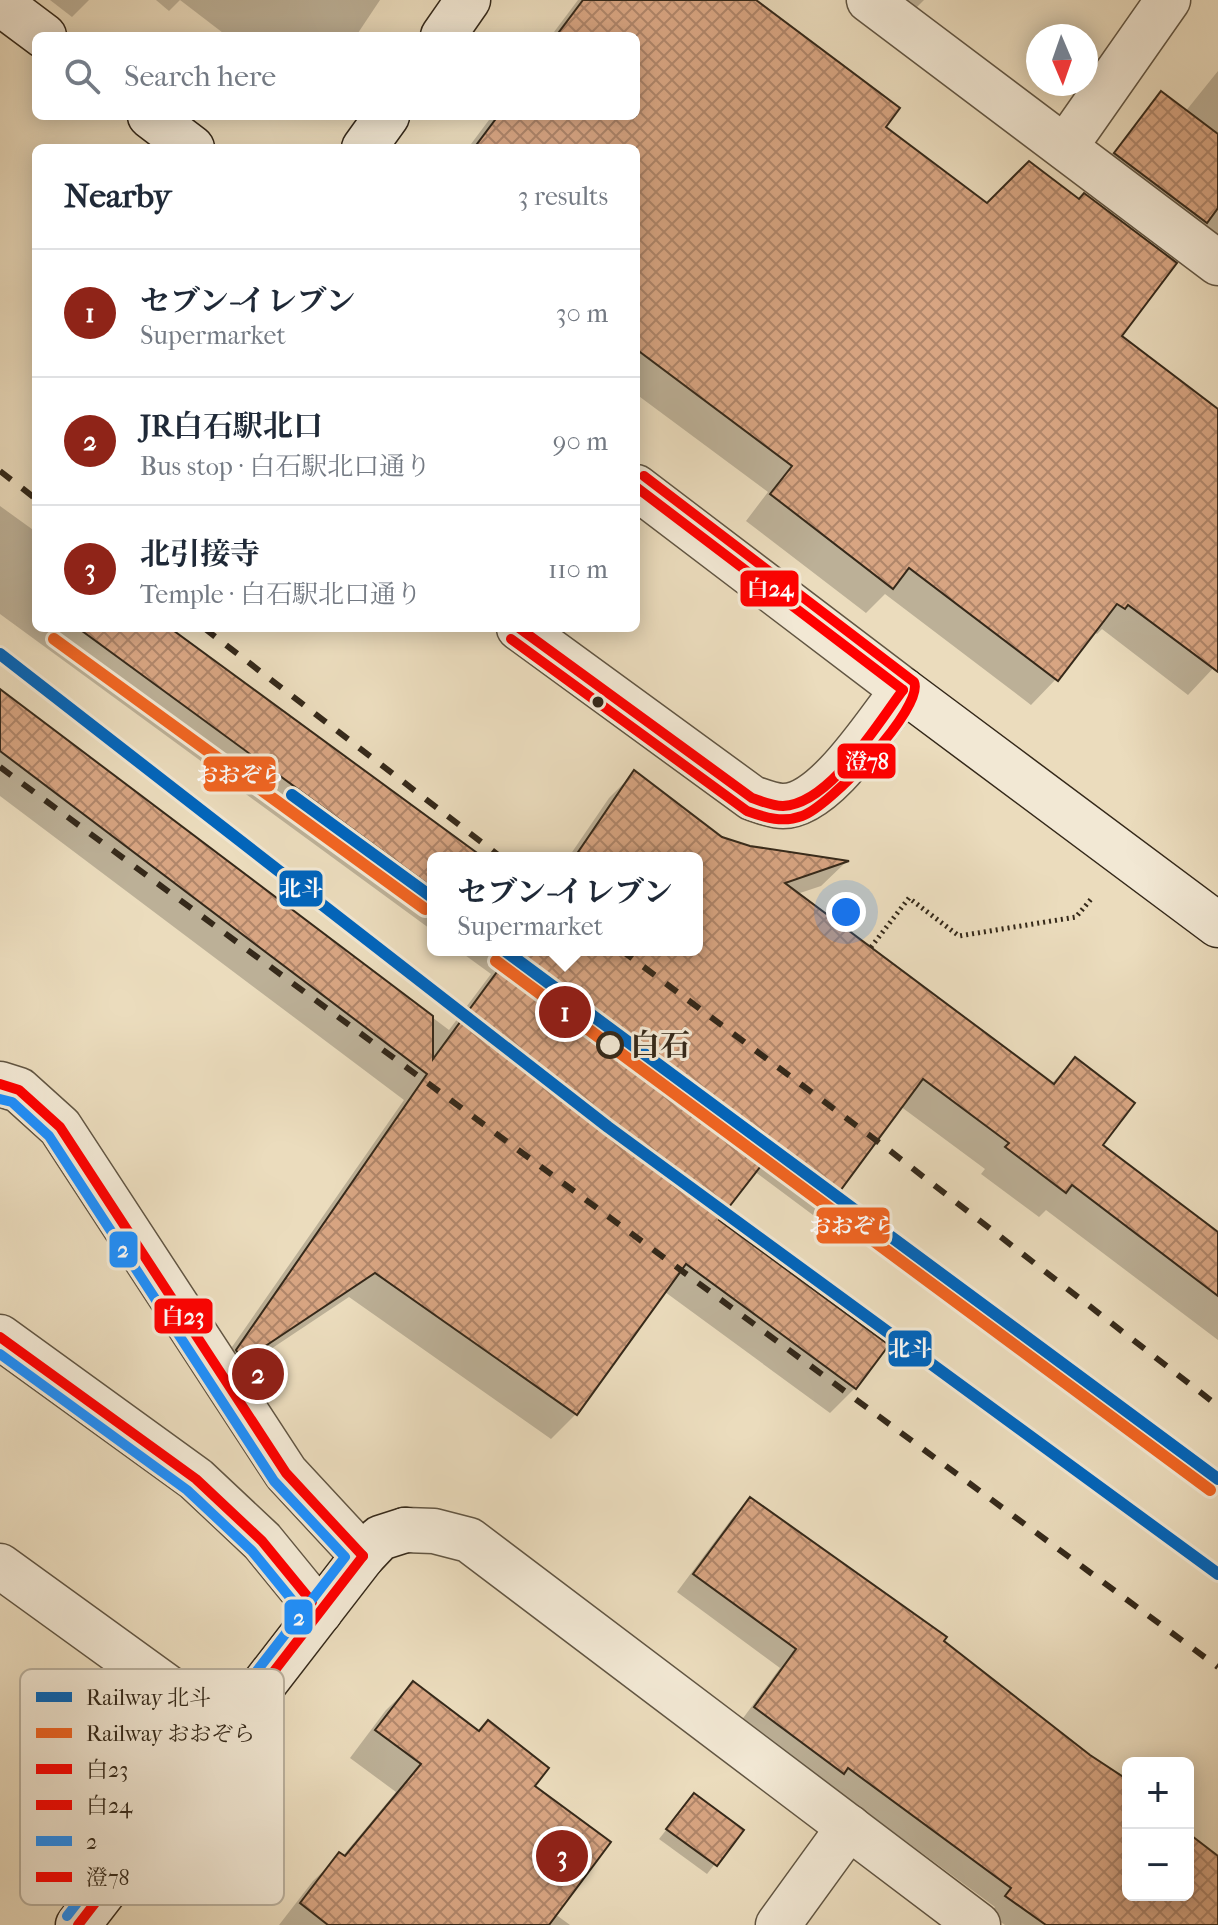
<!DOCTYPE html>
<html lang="en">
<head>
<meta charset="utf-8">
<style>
	:root { --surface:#fff; --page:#f2f2f3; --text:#1f2937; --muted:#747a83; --line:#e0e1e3; --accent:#8f2418 }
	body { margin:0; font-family:"IM FELL French Canon","Noto Serif JP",serif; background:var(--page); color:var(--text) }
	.controls { position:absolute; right:24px; bottom:24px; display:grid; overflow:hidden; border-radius:12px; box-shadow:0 4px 20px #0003 }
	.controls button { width:72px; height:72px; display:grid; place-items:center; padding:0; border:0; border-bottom:2px solid var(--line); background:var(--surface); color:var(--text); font:40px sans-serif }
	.compass { position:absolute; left:1026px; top:24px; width:72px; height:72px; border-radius:50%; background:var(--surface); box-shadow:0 4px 20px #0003; rotate:178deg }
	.you { position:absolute; left:846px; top:912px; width:28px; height:28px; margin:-20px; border:6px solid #fff; border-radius:50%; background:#1a73e8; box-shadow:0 0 0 12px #1a73e833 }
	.badge { display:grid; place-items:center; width:52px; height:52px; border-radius:50%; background:var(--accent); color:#fff; font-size:26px; font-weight:700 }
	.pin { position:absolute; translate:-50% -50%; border:4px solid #fff; box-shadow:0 2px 8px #0006 }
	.popup { position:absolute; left:427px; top:852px; width:276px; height:104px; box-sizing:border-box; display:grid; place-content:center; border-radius:12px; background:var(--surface); filter:drop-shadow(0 2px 6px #0005); font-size:26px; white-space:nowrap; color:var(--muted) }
	.popup b { font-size:30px; color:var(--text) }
	.popup::after { content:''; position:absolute; left:50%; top:100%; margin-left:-16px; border:16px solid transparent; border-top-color:var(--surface) }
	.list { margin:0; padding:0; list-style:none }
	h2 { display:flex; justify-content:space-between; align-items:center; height:104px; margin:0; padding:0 32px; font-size:34px }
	h2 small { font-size:26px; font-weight:400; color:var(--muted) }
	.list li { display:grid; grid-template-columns:52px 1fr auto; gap:24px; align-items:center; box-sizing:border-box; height:128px; padding:0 32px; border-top:2px solid var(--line) }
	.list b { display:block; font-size:30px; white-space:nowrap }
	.list p { margin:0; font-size:26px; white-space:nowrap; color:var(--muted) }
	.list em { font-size:26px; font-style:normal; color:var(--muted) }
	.icon { flex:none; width:44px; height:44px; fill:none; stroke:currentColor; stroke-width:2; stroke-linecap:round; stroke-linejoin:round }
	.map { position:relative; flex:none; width:1218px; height:1925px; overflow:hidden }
	.search { position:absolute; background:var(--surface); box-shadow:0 4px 20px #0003; left:32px; top:32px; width:608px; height:88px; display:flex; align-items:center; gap:20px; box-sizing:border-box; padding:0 28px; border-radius:12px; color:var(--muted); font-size:30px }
	.panel { position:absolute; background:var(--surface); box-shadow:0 4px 20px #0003; left:32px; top:144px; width:608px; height:488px; border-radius:12px }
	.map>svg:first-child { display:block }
</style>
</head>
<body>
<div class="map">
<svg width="1218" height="1925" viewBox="0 0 1218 1925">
	<defs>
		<pattern id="building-cross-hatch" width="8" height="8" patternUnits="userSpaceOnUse" patternTransform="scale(2)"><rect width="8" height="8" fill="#d8a582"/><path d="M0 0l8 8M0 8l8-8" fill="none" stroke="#b0866a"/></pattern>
	</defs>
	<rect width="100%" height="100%" fill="#ebdcbd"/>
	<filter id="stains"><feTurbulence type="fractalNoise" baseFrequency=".0025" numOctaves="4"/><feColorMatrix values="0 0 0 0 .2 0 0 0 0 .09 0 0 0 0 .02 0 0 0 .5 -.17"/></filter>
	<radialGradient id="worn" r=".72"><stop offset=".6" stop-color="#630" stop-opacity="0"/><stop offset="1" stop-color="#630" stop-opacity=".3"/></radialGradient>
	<g fill="#0003">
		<path d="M 50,0 L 89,0 L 72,17 Z"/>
		<path d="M 156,0 L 180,0 L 169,11 Z"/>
		<path d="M 180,0 L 380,0 L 356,36 L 227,36 Z"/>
		<path d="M 578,0 L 754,0 L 883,128 L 1119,336 L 1218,411 L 1218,663 L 1188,695 L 1102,629 L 1097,634 L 1093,631 L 1056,679 L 1031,705 L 885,594 L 866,613 L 746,521 L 768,492 L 636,394 L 636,148 L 468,148 L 492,116 L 636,116 L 636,36 L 551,36 Z"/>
		<path d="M 895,0 L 924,0 L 912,12 Z"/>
		<path d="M 1218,71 L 1218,241 L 1097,172 L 1161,94 L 1185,112 Z"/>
		<path d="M 0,506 L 36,532 L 36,628 L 167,628 L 480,858 L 433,858 L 433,931 L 0,614 Z"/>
		<path d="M 0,692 L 449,1030 L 491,974 L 458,950 L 697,950 L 697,858 L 568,858 L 609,798 L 634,773 L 721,839 L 749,848 L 845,863 L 821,886 L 797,894 L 1051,1084 L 1075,1060 L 1100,1145 L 1218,1235 L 1218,1340 L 1046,1210 L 1039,1217 L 981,1174 L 985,1169 L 900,1106 L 838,1190 L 813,1215 L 754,1171 L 717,1220 L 855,1388 L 830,1413 L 665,1292 L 576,1414 L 551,1439 L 349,1297 L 217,1385 L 211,1377 L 404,1100 L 0,796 Z"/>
		<path d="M 750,1500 L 1128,1783 L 1128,1895 L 1188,1895 L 1188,1836 L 1218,1859 L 1218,1925 L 1005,1925 L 989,1914 L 995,1907 L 830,1785 L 825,1790 L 738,1725 L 780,1668 L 677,1592 L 733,1517 Z"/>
		<path d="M 413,1684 L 532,1786 L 555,1914 L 570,1925 L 279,1925 L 313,1881 L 340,1855 L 342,1857 L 396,1792 L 350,1758 L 386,1710 Z"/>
		<path d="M 694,1795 L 741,1831 L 707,1874 L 659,1839 Z"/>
	</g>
	<g fill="url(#building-cross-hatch)" stroke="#35291a" stroke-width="2">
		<path d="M 583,0 L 756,0 L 900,108 L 886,127 L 987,203 L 1029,161 L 1079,199 L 1084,193 L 1177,263 L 1122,336 L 1218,409 L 1218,672 L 1128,605 L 1125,609 L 1117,604 L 1058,681 L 909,568 L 893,589 L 770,494 L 792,466 L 636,349 L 636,148 L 474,148 L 498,116 L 636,116 L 636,36 L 556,36 Z"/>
		<path d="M 1161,91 L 1218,134 L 1218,208 L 1207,223 L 1114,153 Z"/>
		<path d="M 78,628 L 170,628 L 484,858 L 433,858 L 433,888 Z"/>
		<path d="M 0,689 L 433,1016 L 433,1059 L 513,950 L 697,950 L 697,858 L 574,858 L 634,770 L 722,837 L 750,846 L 849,861 L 785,883 L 1054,1084 L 1075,1057 L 1135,1103 L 1103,1145 L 1218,1232 L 1218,1296 L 1072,1185 L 1066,1193 L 1005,1147 L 1009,1143 L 923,1079 L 840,1191 L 777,1145 L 719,1220 L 889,1345 L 856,1389 L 686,1264 L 577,1415 L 375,1273 L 243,1361 L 236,1350 L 427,1074 L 0,751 Z"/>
		<path d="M 750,1497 L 947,1637 L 944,1641 L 1090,1755 L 1128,1780 L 1128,1895 L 1188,1895 L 1188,1833 L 1218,1856 L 1218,1925 L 1046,1925 L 1005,1896 L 1011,1888 L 848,1768 L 844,1774 L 754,1707 L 796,1649 L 693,1574 Z"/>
		<path d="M 413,1681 L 479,1731 L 488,1720 L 549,1768 L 535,1786 L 611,1842 L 549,1925 L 328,1925 L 300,1903 L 339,1852 L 345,1856 L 421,1764 L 375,1730 Z"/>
		<path d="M 694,1793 L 744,1830 L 717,1866 L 666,1829 Z"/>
	</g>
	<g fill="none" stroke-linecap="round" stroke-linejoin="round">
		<g stroke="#625643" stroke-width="47">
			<g id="street">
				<path d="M 869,0 L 1218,263"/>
				<path d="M 1065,147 L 1168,0"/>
				<path d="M 519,628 L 752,798 C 761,801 773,806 783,806 C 826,806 877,722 903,690 L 636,487"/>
				<path d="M 0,1084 L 19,1090 L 60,1127 L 286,1473 L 363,1556"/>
				<path d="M 0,1337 L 196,1479 L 262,1541 L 320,1612"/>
				<path d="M 405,1530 L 434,1531 L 469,1540 L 978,1925"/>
				<path d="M 0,1566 L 228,1731"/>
				<path d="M 778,1925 L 849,1827"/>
			</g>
		</g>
		<g stroke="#35291a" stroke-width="47">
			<g id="secondary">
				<path d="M 0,3 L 44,36"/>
				<path d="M 443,36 L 468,0"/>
				<path d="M 150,116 L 192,148"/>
				<path d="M 364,148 L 387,116"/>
				<path d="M 903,690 L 1218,925"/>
				<path d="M 78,1925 L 363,1556 L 380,1538 L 405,1530"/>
			</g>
		</g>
		<path stroke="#35291a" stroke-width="5" stroke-dasharray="2 4" stroke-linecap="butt" d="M 871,947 L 909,898 L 959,936 L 1076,917 L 1092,898"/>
		<use href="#street" stroke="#f2e8d4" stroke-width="44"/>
		<use href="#secondary" stroke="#f2e8d4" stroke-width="44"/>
		<g stroke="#35291a" stroke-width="6" stroke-dasharray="14 14" stroke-linecap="butt">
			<path d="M 0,471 L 36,499"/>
			<path d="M 204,628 L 502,858"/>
			<path d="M 0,767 L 1218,1667"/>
			<path d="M 621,950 L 889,1150 L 1218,1406"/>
		</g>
		<g stroke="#f2e8d4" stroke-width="16">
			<g id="bus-1">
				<path d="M 0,1084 L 19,1090 L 60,1127 L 286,1473 L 363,1556"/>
				<path d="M 0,1337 L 196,1479 L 262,1541 L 312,1602"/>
				<path d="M 78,1925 L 363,1556"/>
			</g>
		</g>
		<g stroke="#f2e8d4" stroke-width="16">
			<g id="bus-2">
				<path d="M 636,487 L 903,690"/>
				<path d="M 519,628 L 752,798 C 761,801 772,806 783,806 C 830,804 877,724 903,690"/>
			</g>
		</g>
		<g stroke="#f2e8d4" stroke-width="16">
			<g id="bus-3">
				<path d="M 0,1099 L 12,1102 L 49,1136 L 274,1481 L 345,1557 L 67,1916"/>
				<path d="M 0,1354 L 187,1490 L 252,1551 L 301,1611"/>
			</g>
		</g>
		<g stroke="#f2e8d4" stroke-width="16">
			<path id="bus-4" d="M 511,639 L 747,811 C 766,818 783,823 802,816 C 829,807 925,707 914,682 L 644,476"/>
		</g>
		<use href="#bus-1" stroke="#f00" stroke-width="10"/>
		<use href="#bus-2" stroke="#f00" stroke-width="10"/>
		<use href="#bus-3" stroke="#1e90ff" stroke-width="10"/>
		<use href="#bus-4" stroke="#f00" stroke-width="10"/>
		<g stroke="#f2e8d4" stroke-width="18">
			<g id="rail-1">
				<path d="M 0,654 L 608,1127 L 1218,1574"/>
				<path d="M 292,795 L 433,898"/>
				<path d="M 504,950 L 1218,1479"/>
			</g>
		</g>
		<g stroke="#f2e8d4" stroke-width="18">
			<g id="rail-2">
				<path d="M 54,639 L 425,909"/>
				<path d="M 496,961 L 1210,1490"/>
			</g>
		</g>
		<use href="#rail-1" stroke="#0065bd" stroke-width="12"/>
		<use href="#rail-2" stroke="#f26522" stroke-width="12"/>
	</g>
	<circle fill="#35291a" stroke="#f2e8d4" stroke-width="3" cx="598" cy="702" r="7"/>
	<circle fill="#f2e8d4" stroke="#35291a" stroke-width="4" cx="610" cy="1045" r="12"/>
	<g text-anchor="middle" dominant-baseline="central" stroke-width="6" stroke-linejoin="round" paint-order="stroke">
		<g font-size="30" font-weight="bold" fill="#35291a" stroke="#f2e8d4" text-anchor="start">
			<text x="630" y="1045">白石</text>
		</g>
	</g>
	<rect x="20" y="1669" width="264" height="236" rx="12" fill="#f2e8d4" stroke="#b9af9c" stroke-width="2"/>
	<rect x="36" y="1692" width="36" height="10" fill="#0065bd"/>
	<rect x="36" y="1728" width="36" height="10" fill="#f26522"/>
	<rect x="36" y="1764" width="36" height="10" fill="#f00"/>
	<rect x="36" y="1800" width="36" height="10" fill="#f00"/>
	<rect x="36" y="1836" width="36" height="10" fill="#1e90ff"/>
	<rect x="36" y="1872" width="36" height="10" fill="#f00"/>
	<g font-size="22" fill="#35291a">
		<text x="86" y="1705">Railway 北斗</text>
		<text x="86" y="1741">Railway おおぞら</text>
		<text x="86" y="1777">白23</text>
		<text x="86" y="1813">白24</text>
		<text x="86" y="1849">2</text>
		<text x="86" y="1885">澄78</text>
	</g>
	<g stroke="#f2e8d4" stroke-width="3">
		<rect x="739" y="569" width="61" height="39" rx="8" fill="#f00"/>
		<rect x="836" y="742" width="61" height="38" rx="8" fill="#f00"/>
		<rect x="202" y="755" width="75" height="38" rx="8" fill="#f26522"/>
		<rect x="278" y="869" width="46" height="39" rx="8" fill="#0065bd"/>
		<rect x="815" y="1206" width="76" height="39" rx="8" fill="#f26522"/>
		<rect x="108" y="1230" width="31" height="39" rx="8" fill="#1e90ff"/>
		<rect x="153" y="1297" width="61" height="38" rx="8" fill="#f00"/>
		<rect x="887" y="1329" width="46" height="39" rx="8" fill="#0065bd"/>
		<rect x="283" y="1598" width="31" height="38" rx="8" fill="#1e90ff"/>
	</g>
	<g font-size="22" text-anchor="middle" font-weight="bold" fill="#fff">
		<text x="770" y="596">白24</text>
		<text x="867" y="769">澄78</text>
		<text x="240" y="782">おおぞら</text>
		<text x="301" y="896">北斗</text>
		<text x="853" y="1233">おおぞら</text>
		<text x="123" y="1257">2</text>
		<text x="183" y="1324">白23</text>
		<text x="910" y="1356">北斗</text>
		<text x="299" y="1625">2</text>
	</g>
	<rect width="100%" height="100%" filter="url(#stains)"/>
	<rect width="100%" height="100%" fill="url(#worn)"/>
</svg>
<div class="controls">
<button>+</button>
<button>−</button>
</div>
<svg class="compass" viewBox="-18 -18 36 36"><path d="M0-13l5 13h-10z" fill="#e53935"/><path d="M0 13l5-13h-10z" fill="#747a83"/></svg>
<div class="you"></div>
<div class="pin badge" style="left:565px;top:1012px">1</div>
<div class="popup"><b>セブン-イレブン</b>Supermarket</div>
<div class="pin badge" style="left:258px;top:1374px">2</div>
<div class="pin badge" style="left:562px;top:1856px">3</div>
<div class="search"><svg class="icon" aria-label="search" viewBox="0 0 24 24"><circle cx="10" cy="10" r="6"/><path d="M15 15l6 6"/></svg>Search here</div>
<section class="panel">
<h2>Nearby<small>3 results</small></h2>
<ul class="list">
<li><span class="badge">1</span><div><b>セブン-イレブン</b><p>Supermarket</p></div><em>30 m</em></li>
<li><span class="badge">2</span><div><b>JR白石駅北口</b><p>Bus stop · 白石駅北口通り</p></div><em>90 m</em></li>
<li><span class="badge">3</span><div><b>北引接寺</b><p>Temple · 白石駅北口通り</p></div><em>110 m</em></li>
</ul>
</section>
</div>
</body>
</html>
